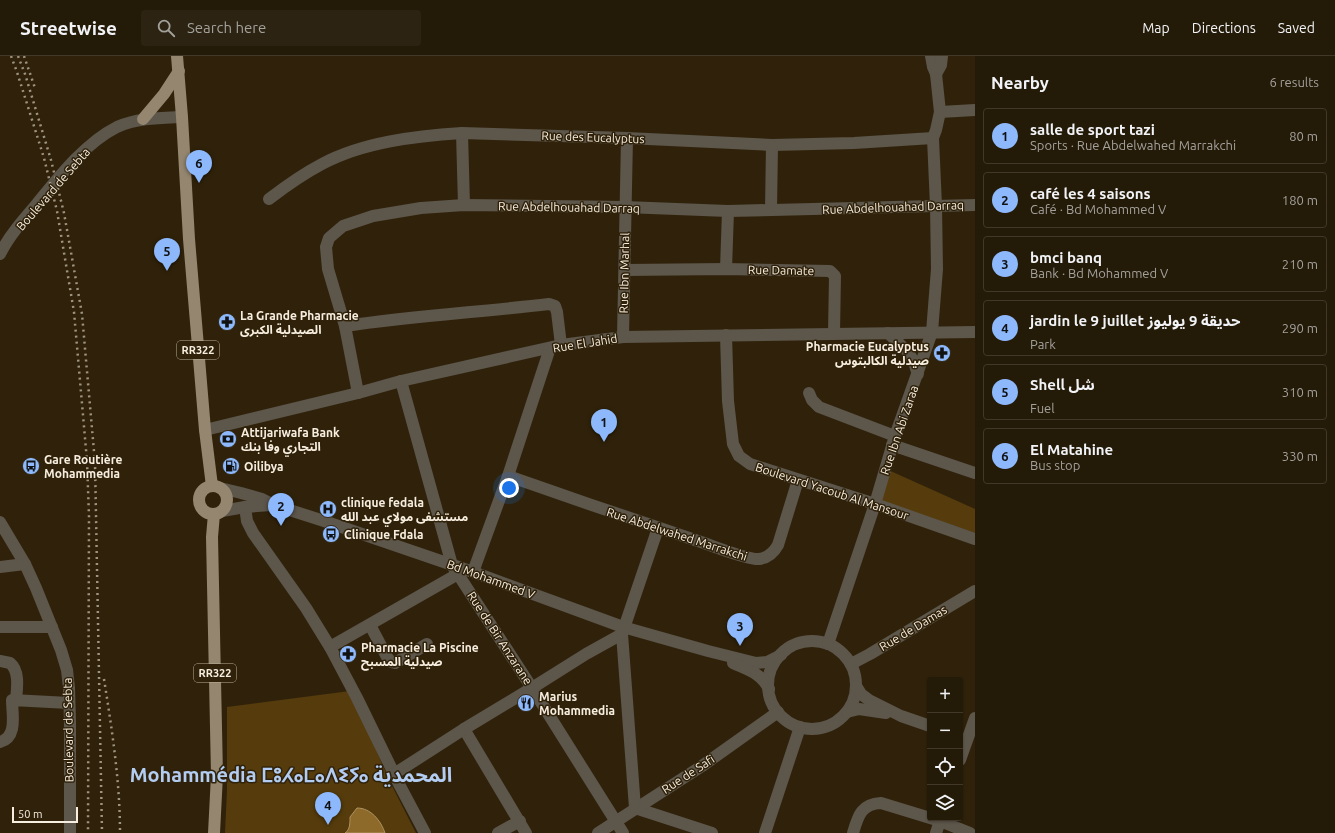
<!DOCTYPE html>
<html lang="en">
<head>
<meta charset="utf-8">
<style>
	:root { --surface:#241a08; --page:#2c2312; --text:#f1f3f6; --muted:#a3a19c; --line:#413829; --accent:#8db9fc }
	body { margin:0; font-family:Ubuntu,"Noto Sans Arabic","Noto Sans Tifinagh",sans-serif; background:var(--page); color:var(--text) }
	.controls { position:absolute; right:12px; bottom:12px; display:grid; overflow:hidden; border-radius:4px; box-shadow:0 1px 3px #0004 }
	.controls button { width:36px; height:36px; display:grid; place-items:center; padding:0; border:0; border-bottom:1px solid var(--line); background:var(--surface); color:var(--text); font:20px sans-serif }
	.scale { position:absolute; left:12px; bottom:10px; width:66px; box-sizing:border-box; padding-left:4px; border:2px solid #f7eedf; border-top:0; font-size:11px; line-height:14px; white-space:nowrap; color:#f7eedf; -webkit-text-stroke:3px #30220a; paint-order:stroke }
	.you { position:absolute; left:509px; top:432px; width:14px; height:14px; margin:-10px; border:3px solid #fff; border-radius:50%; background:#1a73e8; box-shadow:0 0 0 6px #1a73e833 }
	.badge { display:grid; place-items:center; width:26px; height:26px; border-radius:50%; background:var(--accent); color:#111; font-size:13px; font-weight:700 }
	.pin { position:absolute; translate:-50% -33px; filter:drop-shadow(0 1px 2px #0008) }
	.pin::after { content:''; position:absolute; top:21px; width:14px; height:12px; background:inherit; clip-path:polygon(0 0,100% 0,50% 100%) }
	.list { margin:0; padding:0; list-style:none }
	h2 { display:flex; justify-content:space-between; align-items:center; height:52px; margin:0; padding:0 16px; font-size:17px }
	h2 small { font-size:13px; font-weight:400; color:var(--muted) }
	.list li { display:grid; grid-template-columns:26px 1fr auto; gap:12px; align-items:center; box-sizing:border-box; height:56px; margin:0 8px 8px; padding:0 8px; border:1px solid var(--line); border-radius:4px }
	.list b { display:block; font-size:15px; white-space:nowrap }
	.list p { margin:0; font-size:13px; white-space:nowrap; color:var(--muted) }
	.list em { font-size:13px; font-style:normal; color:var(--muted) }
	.icon { flex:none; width:22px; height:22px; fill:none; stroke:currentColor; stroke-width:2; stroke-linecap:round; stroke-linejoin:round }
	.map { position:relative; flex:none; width:975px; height:777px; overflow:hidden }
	header { display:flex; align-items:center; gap:24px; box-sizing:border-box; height:56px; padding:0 20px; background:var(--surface); border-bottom:1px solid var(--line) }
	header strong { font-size:19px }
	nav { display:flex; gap:22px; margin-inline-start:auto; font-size:14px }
	.search { width:280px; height:36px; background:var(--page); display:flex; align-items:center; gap:10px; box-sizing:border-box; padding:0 14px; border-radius:4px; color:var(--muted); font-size:15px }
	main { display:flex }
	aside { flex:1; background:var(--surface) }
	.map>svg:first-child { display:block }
</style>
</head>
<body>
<header>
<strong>Streetwise</strong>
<div class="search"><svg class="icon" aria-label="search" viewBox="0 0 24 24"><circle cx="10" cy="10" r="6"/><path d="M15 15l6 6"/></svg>Search here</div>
<nav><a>Map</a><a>Directions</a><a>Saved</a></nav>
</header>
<main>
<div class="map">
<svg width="975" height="777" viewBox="0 0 975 777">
	<rect width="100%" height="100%" fill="#30220a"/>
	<g fill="#563c0c">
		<path d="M 886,413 L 975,453 L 975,477 L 879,444 Z"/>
		<path d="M 350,635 L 391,728 L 416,777 L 225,777 L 227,734 L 227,651 Z"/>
	</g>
	<path fill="#8e6a2a" stroke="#ae9260" d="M 357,752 C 371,752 381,765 385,777 L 345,777 C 350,774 350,767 350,761 Z"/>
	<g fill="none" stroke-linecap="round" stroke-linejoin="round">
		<g stroke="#5d564b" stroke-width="12">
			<path d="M 931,0 L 933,11 L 936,18 L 940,56"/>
			<path d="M 936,18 L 941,9 L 942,0"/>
			<path d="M 462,77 L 464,149"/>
			<path d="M 269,143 C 286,130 303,118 322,108 C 363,86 416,80 462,77 L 627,82 L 772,89 L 854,87 L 933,82"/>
			<path d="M 771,154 L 772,89"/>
			<path d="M 0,198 C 9,180 23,164 36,149 C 58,122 85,87 117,71 C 137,62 160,62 182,61"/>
			<path d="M 726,213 L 728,155"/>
			<path d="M 625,214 L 726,213 L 830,215 L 835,220 L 834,277"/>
			<path d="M 345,270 C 412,260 481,256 549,248 L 555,250 L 557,256 L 561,289"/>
			<path d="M 888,277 L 906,294 L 913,304 L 918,318"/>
			<path d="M 726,279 L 728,345 L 733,388 L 739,400 L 750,408 L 875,448 L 975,483"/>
			<path d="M 623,281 L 627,82"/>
			<path d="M 401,325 L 452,509 L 532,632 L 623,777"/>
			<path d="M 358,337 L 345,270 L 328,213 L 326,191 L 329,182 L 343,170 L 373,160 L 421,152 L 464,149 L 625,151 L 728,155 L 975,149"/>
			<path d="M 809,337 L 812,344 L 819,351 L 895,380"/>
			<path d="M 205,374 L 358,337 L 401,325 L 561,289 L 623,281 L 975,276"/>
			<path d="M 892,389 L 975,417"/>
			<path d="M 508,420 C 571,442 635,464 698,485 C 711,489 747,504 759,503 C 768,502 774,496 778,489 L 798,424"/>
			<path d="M 220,432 L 241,437 L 262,443 L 274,449 L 324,465 L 473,516 L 623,571 L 708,595 L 756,607 L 767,606 L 781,599"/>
			<path d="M 245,451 L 247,465 L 253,477 L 306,552 L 330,591 L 357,642 L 400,730 L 425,777"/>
			<path d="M 222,455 L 245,451 L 271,449"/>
			<path d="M 0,466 L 25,508 L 36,532 L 61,594 L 67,614 L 69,632 L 70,667 L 70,777"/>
			<path d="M 0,511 L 25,508"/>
			<path d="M 473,516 L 508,420 L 550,292"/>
			<path d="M 370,569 L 387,601 L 391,606 L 395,607 L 427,588"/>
			<path d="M 0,571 L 52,571"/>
			<path d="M 622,578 L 635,752 L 712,777"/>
			<circle cx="812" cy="629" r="44"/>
			<path d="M 828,588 L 875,448 L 895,380 L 932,276 L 937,213 L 936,150 L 933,82 L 936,74 L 940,56 L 975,54"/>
			<path d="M 330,591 L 458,518"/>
			<path d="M 0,605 L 10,607 C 20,615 17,633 16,644"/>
			<path d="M 733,607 C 748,614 761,617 769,633"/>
			<path d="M 851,608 L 870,598 L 975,535"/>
			<path d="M 856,630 L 861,638 L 869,644 L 901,660 L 930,670"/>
			<path d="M 847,656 L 859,653 L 886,657"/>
			<path d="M 464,673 L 526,777"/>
			<path d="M 0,686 C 18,681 12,658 12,644 L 69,647"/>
			<path d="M 960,704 L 975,662"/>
			<path d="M 394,718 L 464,673 L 532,632 L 586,598 L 622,578 L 658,472"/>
			<path d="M 498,777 L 520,765"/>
			<path d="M 598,777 L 702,710 L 778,656"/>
			<path d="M 765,777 L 800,671"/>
			<path d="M 853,777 C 858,760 861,748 881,747 L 940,765 L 970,777"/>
			<path d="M 936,777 L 941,762"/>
		</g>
		<g stroke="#94866f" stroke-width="12">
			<path d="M 177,0 L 182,61 L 189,183 L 205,374 L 212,430"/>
			<path d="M 143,63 L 164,38 L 179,15"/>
			<circle cx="213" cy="444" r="14"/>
			<path d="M 214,777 L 217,719 L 212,481 L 214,458"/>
		</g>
		<g stroke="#9f9481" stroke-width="2.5" stroke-dasharray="2 4" stroke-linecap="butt">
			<path d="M 11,0 L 17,16 L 44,102 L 57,155 L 74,256 L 87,405 L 89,460 L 88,777"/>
			<path d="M 18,0 L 25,18 L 51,104 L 64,157 L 82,258 L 95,407 L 102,777"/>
			<path d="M 24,0 L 35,32"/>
			<path d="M 104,623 C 112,674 120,725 120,777"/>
		</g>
	</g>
	<defs>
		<g id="pharmacy-disc" transform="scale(0.9)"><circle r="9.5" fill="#8db9fc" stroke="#30220a"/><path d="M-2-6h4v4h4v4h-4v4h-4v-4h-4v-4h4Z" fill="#111"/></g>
		<g id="bank-disc" transform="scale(0.9)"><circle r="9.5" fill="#8db9fc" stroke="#30220a"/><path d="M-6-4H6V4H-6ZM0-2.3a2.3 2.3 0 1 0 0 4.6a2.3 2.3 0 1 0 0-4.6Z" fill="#111"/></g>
		<g id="bus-disc" transform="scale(0.9)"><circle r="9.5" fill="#8db9fc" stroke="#30220a"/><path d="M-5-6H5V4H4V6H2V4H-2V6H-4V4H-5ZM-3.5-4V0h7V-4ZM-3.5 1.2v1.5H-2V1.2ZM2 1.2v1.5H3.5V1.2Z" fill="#111"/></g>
		<g id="fuel-disc" transform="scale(0.9)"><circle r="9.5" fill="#8db9fc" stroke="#30220a"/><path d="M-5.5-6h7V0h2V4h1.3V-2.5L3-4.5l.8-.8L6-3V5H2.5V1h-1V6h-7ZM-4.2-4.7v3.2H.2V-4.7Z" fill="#111"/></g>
		<g id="hospital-disc" transform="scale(0.9)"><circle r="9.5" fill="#8db9fc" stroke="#30220a"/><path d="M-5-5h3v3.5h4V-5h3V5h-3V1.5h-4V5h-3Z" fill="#111"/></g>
		<g id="restaurant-disc" transform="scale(0.9)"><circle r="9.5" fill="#8db9fc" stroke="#30220a"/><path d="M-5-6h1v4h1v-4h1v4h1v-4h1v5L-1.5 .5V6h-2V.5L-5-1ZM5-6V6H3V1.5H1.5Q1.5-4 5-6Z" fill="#111"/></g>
	</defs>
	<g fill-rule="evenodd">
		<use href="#pharmacy-disc" x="227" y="266"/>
		<use href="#pharmacy-disc" x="942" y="297"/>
		<use href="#bank-disc" x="228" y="383"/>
		<use href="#bus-disc" x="31" y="410"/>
		<use href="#fuel-disc" x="231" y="410"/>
		<use href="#hospital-disc" x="328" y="453"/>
		<use href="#bus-disc" x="331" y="478"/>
		<use href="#pharmacy-disc" x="348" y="598"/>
		<use href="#restaurant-disc" x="526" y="647"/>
	</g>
	<g text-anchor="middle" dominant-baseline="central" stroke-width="3" stroke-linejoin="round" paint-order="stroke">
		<g fill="#30220a" stroke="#bbb19f" stroke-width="1">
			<rect x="177" y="285" width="42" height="18" rx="3"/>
			<rect x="194" y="608" width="42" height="18" rx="3"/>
		</g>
		<g font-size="11" font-weight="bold" fill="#f7eedf">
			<text x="198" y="294">RR322</text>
			<text x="215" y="617">RR322</text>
		</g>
		<g font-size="12" fill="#f7eedf" stroke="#30220a">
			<text transform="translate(593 81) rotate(2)">Rue des Eucalyptus</text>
			<text transform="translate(53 133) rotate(-49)">Boulevard de Sebta</text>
			<text transform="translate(569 151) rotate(1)">Rue Abdelhouahad Darraq</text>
			<text transform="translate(893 151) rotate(-2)">Rue Abdelhouahad Darraq</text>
			<text transform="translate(781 214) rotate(1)">Rue Damate</text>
			<text transform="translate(624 217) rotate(-89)">Rue Ibn Marhal</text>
			<text transform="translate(585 287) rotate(-9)">Rue El Jahid</text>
			<text transform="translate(899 374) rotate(-71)">Rue Ibn Abi Zaraa</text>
			<text transform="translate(832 435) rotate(18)">Boulevard Yacoub Al Mansour</text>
			<text transform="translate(677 478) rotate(18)">Rue Abdelwahed Marrakchi</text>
			<text transform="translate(491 523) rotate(20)">Bd Mohammed V</text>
			<text transform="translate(913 572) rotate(-31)">Rue de Damas</text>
			<text transform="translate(500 582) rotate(57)">Rue de Bir Anzarane</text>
			<text transform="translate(68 674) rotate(-91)">Boulevard de Sebta</text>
			<text transform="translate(688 718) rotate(-33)">Rue de Safi</text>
		</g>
		<g font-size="12" font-weight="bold" fill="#f7eedf" stroke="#30220a" text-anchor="start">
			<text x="240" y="259">La Grande Pharmacie<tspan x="240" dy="14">الصيدلية الكبرى</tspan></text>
			<text x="929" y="290" text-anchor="end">Pharmacie Eucalyptus<tspan x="929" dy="14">صيدلية الكالبتوس</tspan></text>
			<text x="241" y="376">Attijariwafa Bank<tspan x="241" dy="14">التجاري وفا بنك</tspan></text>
			<text x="44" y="403">Gare Routière<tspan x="44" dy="14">Mohammedia</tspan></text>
			<text x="244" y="410">Oilibya</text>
			<text x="341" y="446">clinique fedala<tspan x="341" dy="14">مستشفى مولاي عبد الله</tspan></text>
			<text x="344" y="478">Clinique Fdala</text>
			<text x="361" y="591">Pharmacie La Piscine<tspan x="361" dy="14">صيدلية المسبح</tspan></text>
			<text x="539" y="640">Marius<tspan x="539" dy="14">Mohammedia</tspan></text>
		</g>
		<g font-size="20" font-weight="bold" fill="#b3ccf2" stroke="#30220a">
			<text x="291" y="718">Mohammédia ⵎⵓⵃⴰⵎⴰⴷⵉⵢⴰ المحمدية</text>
		</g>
	</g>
</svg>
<div class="controls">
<button>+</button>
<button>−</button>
<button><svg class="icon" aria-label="locate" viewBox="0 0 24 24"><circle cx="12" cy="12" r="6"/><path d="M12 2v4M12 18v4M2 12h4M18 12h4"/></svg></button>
<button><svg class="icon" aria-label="layers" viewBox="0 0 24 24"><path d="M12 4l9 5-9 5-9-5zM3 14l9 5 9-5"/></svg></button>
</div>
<div class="scale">50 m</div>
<div class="you"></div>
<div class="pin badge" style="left:604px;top:386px">1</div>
<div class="pin badge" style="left:281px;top:470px">2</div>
<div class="pin badge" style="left:740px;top:590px">3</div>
<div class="pin badge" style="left:328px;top:769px">4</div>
<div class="pin badge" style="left:167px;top:215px">5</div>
<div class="pin badge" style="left:199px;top:127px">6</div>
</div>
<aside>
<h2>Nearby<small>6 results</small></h2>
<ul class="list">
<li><span class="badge">1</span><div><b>salle de sport tazi</b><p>Sports · Rue Abdelwahed Marrakchi</p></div><em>80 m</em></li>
<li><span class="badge">2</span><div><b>café les 4 saisons</b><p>Café · Bd Mohammed V</p></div><em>180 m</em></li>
<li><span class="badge">3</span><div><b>bmci banq</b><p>Bank · Bd Mohammed V</p></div><em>210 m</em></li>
<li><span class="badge">4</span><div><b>jardin le 9 juillet حديقة 9 يوليوز</b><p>Park</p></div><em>290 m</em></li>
<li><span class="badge">5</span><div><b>Shell شل</b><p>Fuel</p></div><em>310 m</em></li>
<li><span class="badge">6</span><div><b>El Matahine</b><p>Bus stop</p></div><em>330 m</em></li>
</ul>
</aside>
</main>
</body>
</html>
